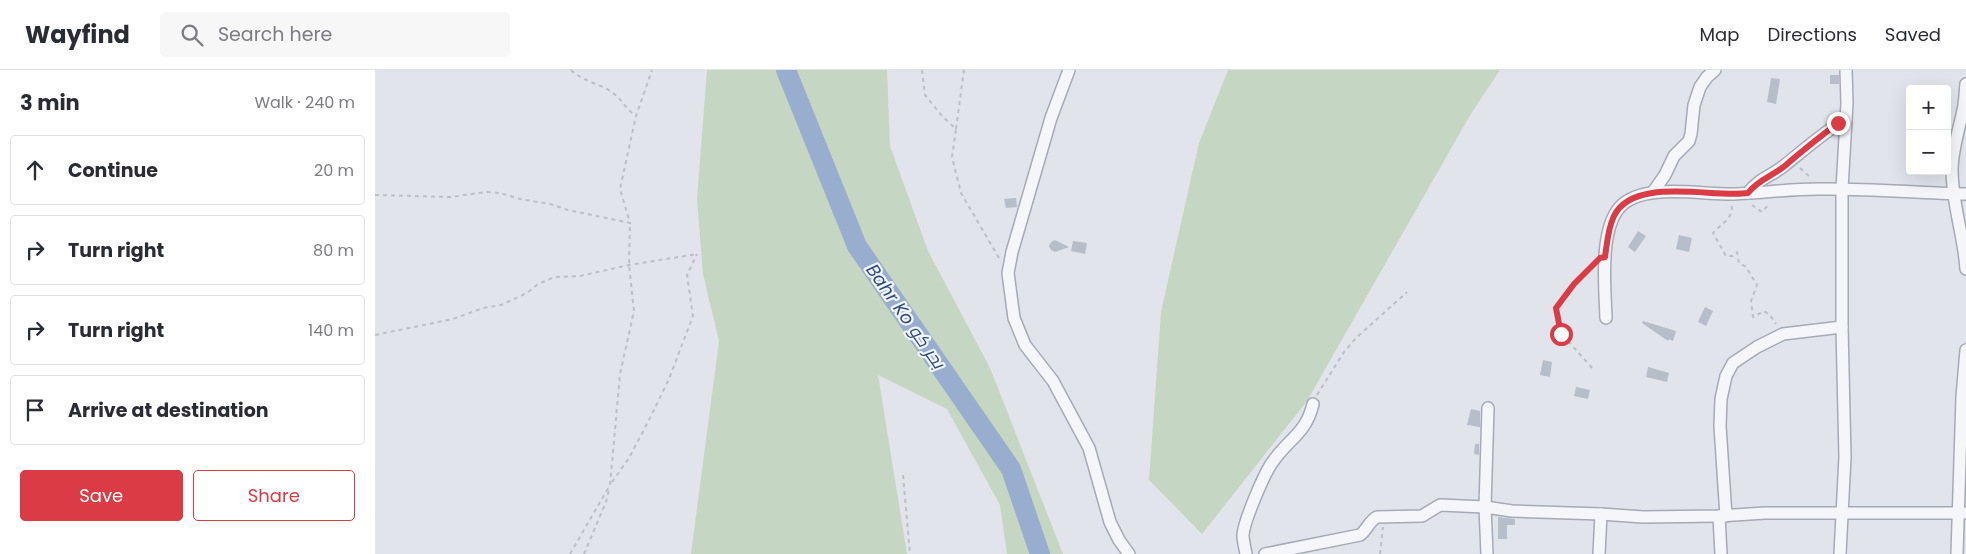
<!DOCTYPE html>
<html lang="en">
<head>
<meta charset="utf-8">
<style>
	:root { --surface:#fff; --page:#f7f7f7; --text:#2b2b33; --muted:#7c7c81; --line:#e1e1e2; --accent:#db3b44 }
	body { margin:0; font-family:Poppins,Cairo,sans-serif; background:var(--page); color:var(--text) }
	.controls { position:absolute; right:15px; top:15px; display:grid; overflow:hidden; border-radius:5px; box-shadow:0 5px 20px #0002 }
	.controls button { width:45px; height:45px; display:grid; place-items:center; padding:0; border:0; border-bottom:1px solid var(--line); background:var(--surface); color:var(--text); font:25px sans-serif }
	.stop { position:absolute; width:15px; height:15px; margin:-11px; border:4px solid #db3b44; border-radius:50%; background:#fff }
	.stop.end { background:#db3b44; border-color:#fff; box-shadow:0 1px 5px #0008 }
	.list { margin:0; padding:0; list-style:none }
	h2 { display:flex; justify-content:space-between; align-items:center; height:65px; margin:0; padding:0 20px; font-size:21px }
	h2 small { font-size:16px; font-weight:400; color:var(--muted) }
	.list li { display:grid; grid-template-columns:32px 1fr auto; gap:15px; align-items:center; box-sizing:border-box; height:70px; margin:0 10px 10px; padding:0 10px; border:1px solid var(--line); border-radius:5px }
	.list b { display:block; font-size:19px; white-space:nowrap }
	.list em { font-size:16px; font-style:normal; color:var(--muted) }
	.actions { display:flex; gap:10px; padding:15px 20px }
	.actions a { flex:1; padding:11px 0; border:1px solid var(--accent); border-radius:5px; text-align:center; font-size:18px; color:var(--accent) }
	.actions .main { background:var(--accent); color:#fff }
	.icon { flex:none; width:28px; height:28px; fill:none; stroke:currentColor; stroke-width:2; stroke-linecap:round; stroke-linejoin:round }
	.map { position:relative; flex:none; width:1591px; height:484px; overflow:hidden }
	header { display:flex; align-items:center; gap:30px; box-sizing:border-box; height:70px; padding:0 25px; background:var(--surface); border-bottom:1px solid var(--line) }
	header strong { font-size:24px }
	nav { display:flex; gap:28px; margin-inline-start:auto; font-size:18px }
	.search { width:350px; height:45px; background:var(--page); display:flex; align-items:center; gap:12px; box-sizing:border-box; padding:0 18px; border-radius:5px; color:var(--muted); font-size:19px }
	main { display:flex }
	aside { flex:1; background:var(--surface) }
	.map>svg:first-child { display:block }
</style>
</head>
<body>
<header>
<strong>Wayfind</strong>
<div class="search"><svg class="icon" aria-label="search" viewBox="0 0 24 24"><circle cx="10" cy="10" r="6"/><path d="M15 15l6 6"/></svg>Search here</div>
<nav><a>Map</a><a>Directions</a><a>Saved</a></nav>
</header>
<main>
<aside>
<h2>3 min<small>Walk · 240 m</small></h2>
<ul class="list">
<li><svg class="icon" aria-label="ahead" viewBox="0 0 24 24"><path d="M12 20V5M6 11l6-6 6 6"/></svg><div><b>Continue</b></div><em>20 m</em></li>
<li><svg class="icon" aria-label="right" viewBox="0 0 24 24"><path d="M7 20v-9h11M14 6l5 5-5 5"/></svg><div><b>Turn right</b></div><em>80 m</em></li>
<li><svg class="icon" aria-label="right" viewBox="0 0 24 24"><path d="M7 20v-9h11M14 6l5 5-5 5"/></svg><div><b>Turn right</b></div><em>140 m</em></li>
<li><svg class="icon" aria-label="arrive" viewBox="0 0 24 24"><path d="M6 21V4h12l-3 4 3 4H6"/></svg><div><b>Arrive at destination</b></div></li>
</ul>
<div class="actions"><a class="main">Save</a><a>Share</a></div>
</aside>
<div class="map">
<svg width="1591" height="484" viewBox="0 0 1591 484">
	<rect width="100%" height="100%" fill="#e1e4eb"/>
	<g fill="#c5d6c2">
		<path d="M 332,0 L 512,0 L 515,76 L 553,181 L 615,298 L 688,484 L 632,484 L 625,435 L 572,339 L 503,305 L 532,484 L 316,484 L 344,271 L 328,204 L 322,129 Z"/>
		<path d="M 853,0 L 1125,0 L 1094,47 L 932,331 L 827,464 L 774,410 L 786,242 L 824,73 Z"/>
	</g>
	<g fill="none" stroke-linecap="round" stroke-linejoin="round">
		<path stroke="#99aecf" stroke-width="20" d="M 411,0 L 482,176 L 636,399 L 665,484"/>
	</g>
	<g fill="#b8bdca">
		<rect x="1455" y="5" width="9" height="9"/>
		<path d="M 1396,8 L 1405,9 L 1401,34 L 1392,32 Z"/>
		<path d="M 641,128 L 642,137 L 631,138 L 629,129 Z"/>
		<path d="M 1263,161 L 1271,166 L 1260,182 L 1253,177 Z"/>
		<path d="M 1304,165 L 1317,168 L 1314,182 L 1301,179 Z"/>
		<path d="M 680,170 L 694,177 L 680,182 L 676,180 L 674,176 L 676,172 Z"/>
		<path d="M 698,171 L 712,173 L 710,184 L 696,181 Z"/>
		<path d="M 1330,237 L 1338,241 L 1331,256 L 1323,252 Z"/>
		<path d="M 1268,251 L 1301,261 L 1298,271 L 1294,269 L 1293,271 L 1267,253 Z"/>
		<path d="M 1168,290 L 1177,292 L 1175,307 L 1165,305 Z"/>
		<path d="M 1273,297 L 1294,303 L 1292,312 L 1271,307 Z"/>
		<path d="M 1201,317 L 1215,320 L 1213,329 L 1199,326 Z"/>
		<path d="M 1096,339 L 1105,341 L 1105,357 L 1092,355 Z"/>
		<path d="M 1100,374 L 1104,374 L 1104,385 L 1099,384 Z"/>
		<path d="M 1123,447 L 1140,449 L 1140,455 L 1132,455 L 1132,469 L 1123,469 Z"/>
	</g>
	<g fill="none" stroke-linecap="round" stroke-linejoin="round">
		<g stroke="#a6aab6" stroke-width="14">
			<g id="minor">
				<path d="M 694,0 L 676,48 L 637,182 L 633,203 L 639,248 L 650,275 L 678,311 L 714,378 L 735,452 L 744,470 L 754,484"/>
				<path d="M 1591,14 C 1590,22 1590,32 1588,40 C 1584,60 1577,80 1577,100 C 1577,134 1589,166 1591,199"/>
				<path d="M 1278,122 L 1290,105 L 1299,86 L 1314,71 L 1316,64 L 1319,35 L 1325,17 L 1332,7 L 1340,0"/>
				<path d="M 1373,123 C 1384,108 1397,106 1410,95 C 1430,79 1449,62 1471,49"/>
				<path d="M 1231,248 C 1230,218 1224,160 1245,137 C 1267,112 1328,125 1359,124 C 1387,123 1415,119 1443,119 C 1492,118 1541,123 1591,124"/>
				<path d="M 1344,446 L 1346,484"/>
				<path d="M 1351,446 L 1345,356 L 1346,329 L 1351,306 L 1358,293 L 1382,277 L 1408,264 L 1467,257"/>
				<path d="M 871,484 C 870,478 868,471 868,465 C 869,451 890,401 899,390 C 916,367 931,363 938,334"/>
				<path d="M 890,484 L 985,465 C 992,460 994,451 1002,447 L 1047,446 L 1065,435 L 1110,437 L 1137,441 L 1226,444 L 1268,447 L 1344,446 L 1390,443 L 1591,443"/>
				<path d="M 1112,484 L 1110,437 L 1113,338"/>
				<path d="M 1224,484 L 1226,444"/>
				<path d="M 1465,484 L 1470,387 L 1467,257 L 1467,119 L 1472,33 L 1471,0"/>
				<path d="M 1582,484 L 1587,327 L 1591,280"/>
			</g>
		</g>
		<g stroke="#bcbfc7" stroke-width="2" stroke-dasharray="4 4" stroke-linecap="butt">
			<path d="M 196,0 C 208,12 227,14 238,23 C 247,30 251,39 261,46"/>
			<path d="M 547,0 L 550,25 L 567,46 L 581,59 L 577,87 L 586,123 L 624,188"/>
			<path d="M 581,59 L 589,0"/>
			<path d="M 1425,98 L 1436,108"/>
			<path d="M 0,125 L 76,127 L 111,122 L 125,123 L 145,129 L 175,134 L 193,140 L 255,153 L 245,119 L 261,46 L 277,0"/>
			<path d="M 1377,135 L 1387,142 L 1394,134"/>
			<path d="M 1357,136 C 1357,151 1346,153 1338,163 L 1351,186 L 1358,186 L 1362,182 L 1364,193 L 1371,197 L 1382,215 L 1376,231 L 1378,247 L 1389,241 L 1395,245 L 1401,254"/>
			<path d="M 0,265 L 78,249 L 108,238 L 126,235 L 152,223 L 163,214 L 180,207 L 205,206 L 254,195 L 322,184"/>
			<path d="M 1217,298 L 1186,263 L 1181,238 L 1199,214 L 1218,196"/>
			<path d="M 942,325 L 969,282 L 981,268 L 1032,222"/>
			<path d="M 528,405 L 535,484"/>
			<path d="M 237,412 L 254,388 L 275,348 L 294,309 L 318,246 L 312,205 L 322,184"/>
			<path d="M 195,484 L 235,415 L 245,304 L 259,241 L 254,195 L 255,153"/>
			<path d="M 209,484 L 231,432 L 234,419"/>
			<path d="M 1005,484 L 1008,457"/>
		</g>
		<use href="#minor" stroke="#f5f6f9" stroke-width="11"/>
	</g>
	<g fill="none" stroke-linecap="round" stroke-linejoin="round">
		<path stroke="#db3b44" stroke-width="6" d="M 1186,264 L 1181,238 L 1199,214 L 1225,188 L 1230,187 C 1232,173 1233,158 1239,146 C 1258,106 1337,128 1373,123 C 1384,109 1398,106 1411,95 C 1428,80 1445,67 1463,53"/>
	</g>
	<g text-anchor="middle" dominant-baseline="central" stroke-width="4.5" stroke-linejoin="round" paint-order="stroke">
		<g font-size="18" font-style="italic" fill="#2e4a7d" stroke="#f1f4f8">
			<text transform="translate(531 246) rotate(55)">Bahr Ko بحر كو</text>
		</g>
	</g>
</svg>
<div class="controls">
<button>+</button>
<button>−</button>
</div>
<div class="stop" style="left:1186px;top:264px"></div>
<div class="stop end" style="left:1463px;top:53px"></div>
</div>
</main>
</body>
</html>
